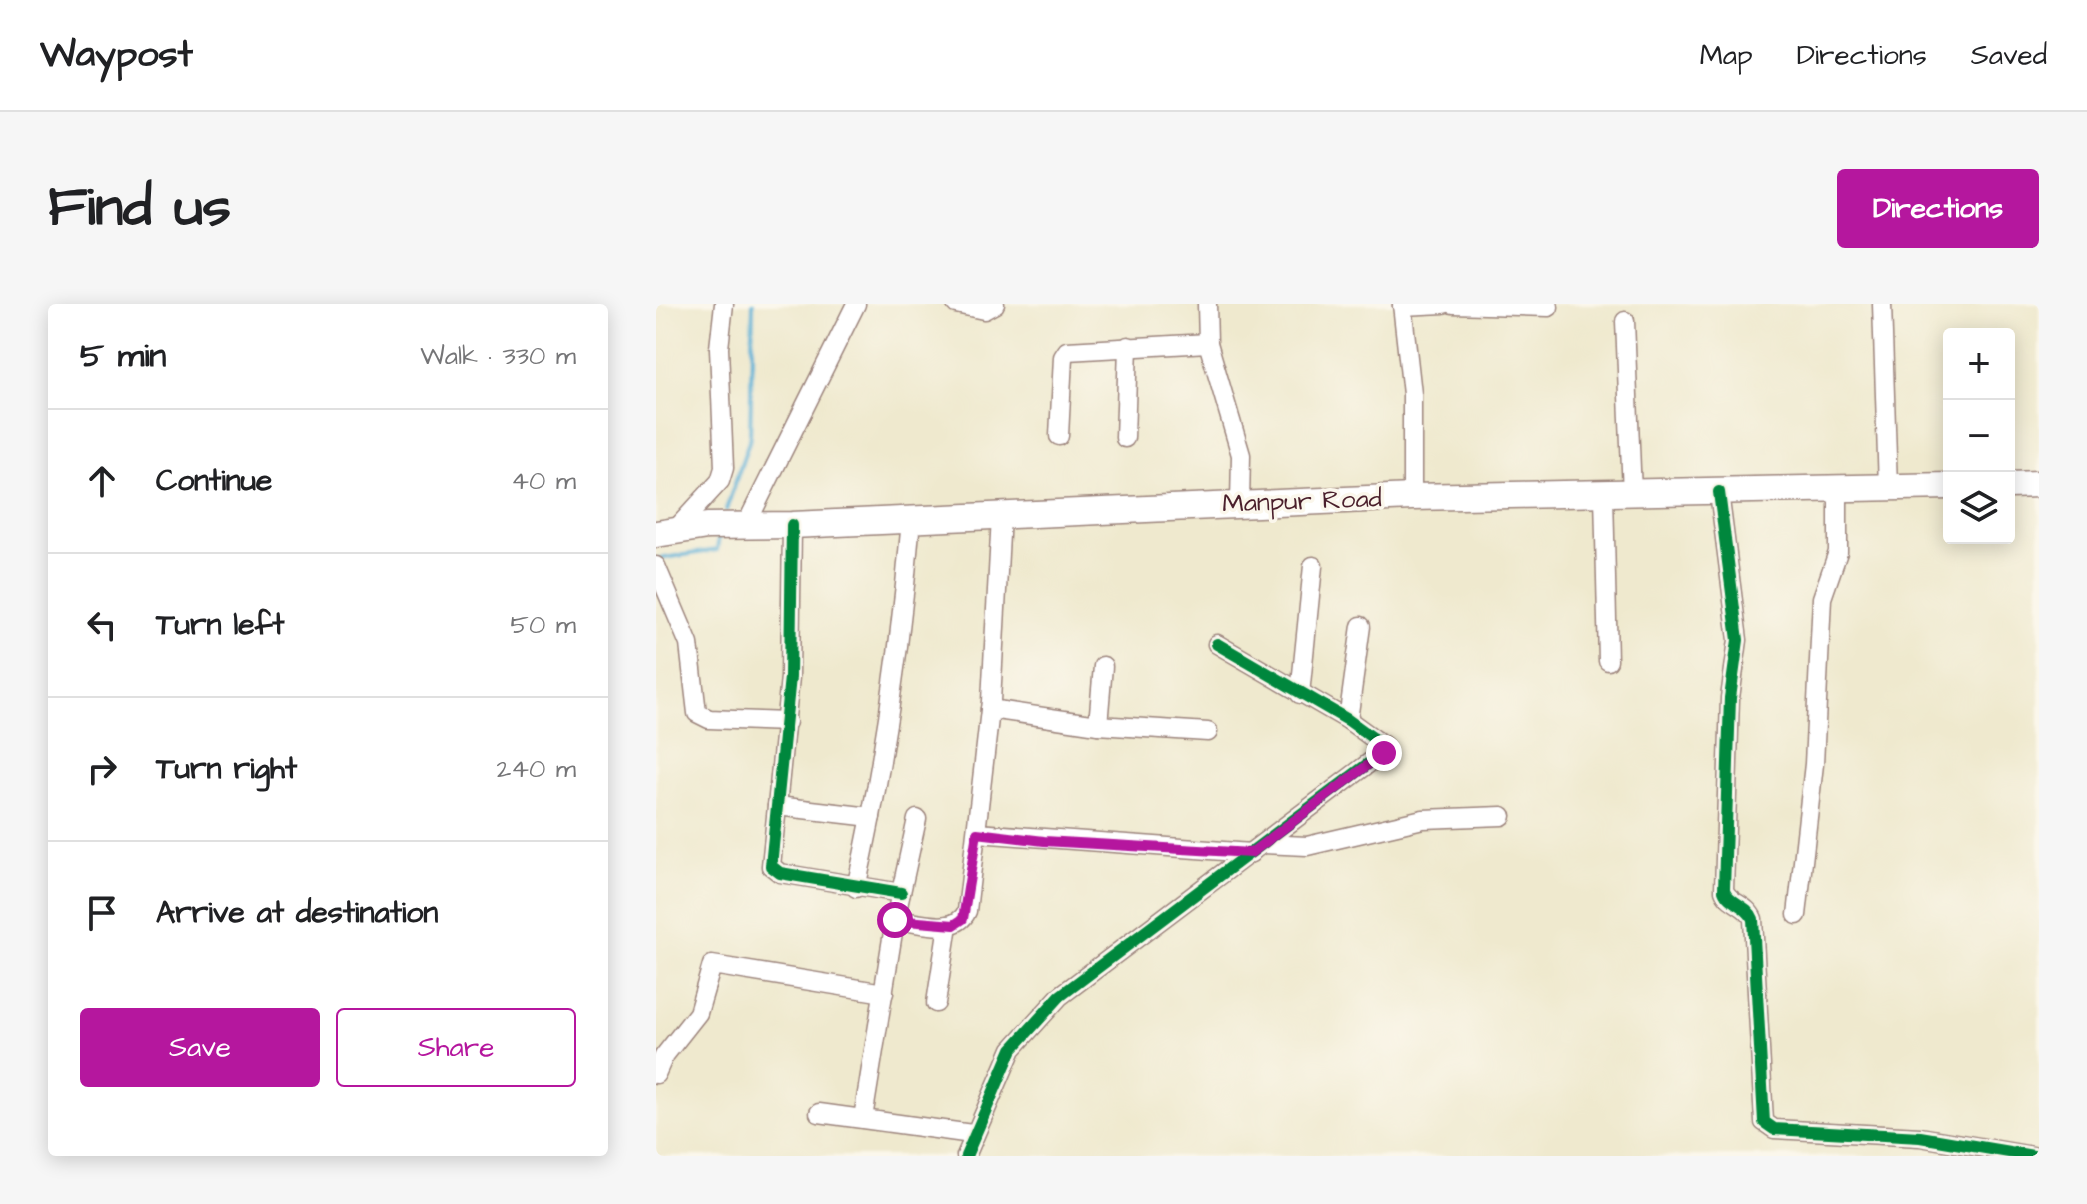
<!DOCTYPE html>
<html lang="en">
<head>
<meta charset="utf-8">
<style>
	:root { --surface:#fff; --page:#f6f6f6; --text:#202124; --muted:#757577; --line:#e0e0e0; --accent:#b5179e }
	body { margin:0; font-family:"Architects Daughter",sans-serif; background:var(--page); color:var(--text) }
	.controls { position:absolute; right:24px; top:24px; display:grid; overflow:hidden; border-radius:8px; box-shadow:0 4px 20px #0003 }
	.controls button { width:72px; height:72px; display:grid; place-items:center; padding:0; border:0; border-bottom:2px solid var(--line); background:var(--surface); color:var(--text); font:40px sans-serif }
	.stop { position:absolute; width:24px; height:24px; margin:-18px; border:6px solid #b5179e; border-radius:50%; background:#fff }
	.stop.end { background:#b5179e; border-color:#fff; box-shadow:0 2px 8px #0008 }
	.list { margin:0; padding:0; list-style:none }
	h2 { display:flex; justify-content:space-between; align-items:center; height:104px; margin:0; padding:0 32px; font-size:34px }
	h2 small { font-size:26px; font-weight:400; color:var(--muted) }
	.list li { display:grid; grid-template-columns:52px 1fr auto; gap:24px; align-items:center; box-sizing:border-box; height:144px; padding:0 32px; border-top:2px solid var(--line) }
	.list b { display:block; font-size:30px; white-space:nowrap }
	.list em { font-size:26px; font-style:normal; color:var(--muted) }
	.actions { display:flex; gap:16px; padding:24px 32px }
	.actions a { flex:1; padding:18px 0; border:2px solid var(--accent); border-radius:8px; text-align:center; font-size:28px; color:var(--accent) }
	.actions .main { background:var(--accent); color:#fff }
	.icon { flex:none; width:44px; height:44px; fill:none; stroke:currentColor; stroke-width:2; stroke-linecap:round; stroke-linejoin:round }
	.map { position:relative; flex:none; width:1383px; height:852px; overflow:hidden; border-radius:8px }
	header { display:flex; align-items:center; gap:48px; box-sizing:border-box; height:112px; padding:0 40px; background:var(--surface); border-bottom:2px solid var(--line) }
	header strong { font-size:38px }
	nav { display:flex; gap:44px; margin-inline-start:auto; font-size:28px }
	.intro { display:flex; align-items:center; justify-content:space-between; box-sizing:border-box; height:192px; padding:0 48px }
	h1 { margin:0; font-size:56px }
	.button { padding:20px 36px; border-radius:8px; background:var(--accent); color:#fff; font-size:28px; font-weight:700 }
	main { display:flex; gap:48px; padding:0 48px }
	aside { flex:1; background:var(--surface); border-radius:8px; box-shadow:0 4px 20px #0003 }
	.map>svg:first-child { display:block }
</style>
</head>
<body>
<header>
<strong>Waypost</strong>
<nav><a>Map</a><a>Directions</a><a>Saved</a></nav>
</header>
<div class="intro"><h1>Find us</h1><a class="button">Directions</a></div>
<main>
<aside>
<h2>5 min<small>Walk · 330 m</small></h2>
<ul class="list">
<li><svg class="icon" aria-label="ahead" viewBox="0 0 24 24"><path d="M12 20V5M6 11l6-6 6 6"/></svg><div><b>Continue</b></div><em>40 m</em></li>
<li><svg class="icon" aria-label="left" viewBox="0 0 24 24"><path d="M17 20v-9H6M10 6l-5 5 5 5"/></svg><div><b>Turn left</b></div><em>50 m</em></li>
<li><svg class="icon" aria-label="right" viewBox="0 0 24 24"><path d="M7 20v-9h11M14 6l5 5-5 5"/></svg><div><b>Turn right</b></div><em>240 m</em></li>
<li><svg class="icon" aria-label="arrive" viewBox="0 0 24 24"><path d="M6 21V4h12l-3 4 3 4H6"/></svg><div><b>Arrive at destination</b></div></li>
</ul>
<div class="actions"><a class="main">Save</a><a>Share</a></div>
</aside>
<div class="map">
<svg width="1383" height="852" viewBox="0 0 1383 852">
	<rect width="100%" height="100%" fill="#fbf7ec"/>
	<filter id="ink" filterUnits="userSpaceOnUse"><feTurbulence type="fractalNoise" baseFrequency=".0125" numOctaves="2"/><feDisplacementMap in="SourceGraphic" scale="16" xChannelSelector="R" yChannelSelector="G"/><feConvolveMatrix kernelMatrix="1 2 1 2 8 2 1 2 1" color-interpolation-filters="sRGB"/></filter>
	<filter id="wash" filterUnits="userSpaceOnUse"><feTurbulence type="fractalNoise" baseFrequency=".006" numOctaves="4" result="noise"/><feDisplacementMap in="SourceGraphic" scale="32" xChannelSelector="R" yChannelSelector="G"/><feGaussianBlur stdDeviation="1.8" result="paint"/><feColorMatrix in="noise" values="0 0 0 0 0 0 0 0 0 0 0 0 0 0 0 0 0 1.4 0 .05"/><feComposite in="paint" operator="in"/></filter>
	<g filter="url(#wash)">
		<rect width="100%" height="100%" fill="#efe9ce"/>
		<g fill="none" stroke-linecap="round" stroke-linejoin="round">
			<g stroke="#58afd5" stroke-width="4">
				<path d="M 70,206 L 94,134 L 97,0"/>
				<path d="M 2,255 L 61,246 L 63,232"/>
			</g>
		</g>
	</g>
	<g filter="url(#ink)">
		<g fill="none" stroke-linecap="round" stroke-linejoin="round">
			<g stroke="#9c847c" stroke-width="21">
				<g id="minor">
					<path d="M 300,0 L 328,6 L 339,0"/>
					<path d="M 551,0 L 552,39 L 585,151 L 584,199"/>
					<path d="M 746,0 L 756,90 L 756,193"/>
					<path d="M 797,0 L 893,3"/>
					<path d="M 1226,0 L 1232,184"/>
					<path d="M 746,2 L 788,0"/>
					<path d="M 969,17 L 976,190"/>
					<path d="M 403,132 L 407,53 L 411,47 L 552,39"/>
					<path d="M 469,134 L 472,42"/>
					<path d="M 1063,188 L 1082,336 L 1074,394 L 1068,586 C 1073,600 1091,600 1097,615 L 1108,818 L 1118,825 L 1264,833 L 1377,852"/>
					<path d="M 948,191 L 952,357"/>
					<path d="M 90,221 L 200,0"/>
					<path d="M 136,221 L 134,373 L 115,562 L 124,569 L 245,589"/>
					<path d="M 19,226 L 64,177 L 68,164 L 63,44 L 68,0"/>
					<path d="M 0,262 L 33,340 L 41,409 L 53,415 L 131,418"/>
					<path d="M 644,390 L 657,262"/>
					<path d="M 334,405 L 442,421 L 552,428"/>
					<path d="M 692,416 L 705,322"/>
					<path d="M 442,421 L 447,362"/>
					<path d="M 121,502 L 215,513"/>
					<path d="M 321,529 L 595,549"/>
					<path d="M 607,540 L 651,542 L 767,515 L 846,512"/>
					<path d="M 200,584 C 227,464 245,339 255,216"/>
					<path d="M 1141,611 L 1158,460 L 1166,294 L 1182,248 L 1182,185"/>
					<path d="M 239,616 C 262,618 300,632 311,607 L 335,397 L 345,212"/>
					<path d="M 280,699 L 292,621"/>
					<path d="M 0,770 L 8,752 L 42,709 L 56,661 L 228,689"/>
					<path d="M 163,809 L 316,830"/>
					<path d="M 207,814 L 239,616 L 261,515"/>
					<path d="M 310,852 L 356,745 L 404,692 L 729,447 L 728,442 L 692,416 L 561,340"/>
				</g>
			</g>
			<g stroke="#9c847c" stroke-width="29">
				<g id="highway">
					<path d="M 1353,181 L 1383,180"/>
					<path d="M 0,230 L 51,222 L 136,221 L 756,193 L 1293,182"/>
				</g>
			</g>
			<use href="#minor" stroke="#fff" stroke-width="18"/>
			<use href="#highway" stroke="#fff" stroke-width="26"/>
			<g stroke="#fbf7ec" stroke-width="17">
				<g id="cycleway">
					<path d="M 1063,188 L 1082,336 L 1074,394 L 1068,586 C 1073,600 1091,600 1097,615 L 1108,818 L 1118,825 L 1264,833 L 1377,852"/>
					<path d="M 136,221 L 134,373 L 115,562 L 124,569 L 245,589"/>
					<path d="M 310,852 L 356,745 L 404,692 L 729,447 L 728,442 L 692,416 L 561,340"/>
				</g>
			</g>
			<use href="#cycleway" stroke="#00873e" stroke-width="12"/>
		</g>
	</g>
	<g fill="none" stroke-linecap="round" stroke-linejoin="round" filter="url(#ink)">
		<path stroke="#b5179e" stroke-width="10" d="M 239,616 L 298,621 L 307,615 L 321,529 L 388,537 L 595,549 L 728,449"/>
	</g>
	<g text-anchor="middle" dominant-baseline="central" stroke-width="7" stroke-linejoin="round" paint-order="stroke">
		<g font-size="26" fill="#4a1f2b" stroke="#fbf7ec">
			<text transform="translate(646 197) rotate(-2)">Manpur Road</text>
		</g>
	</g>
</svg>
<div class="controls">
<button>+</button>
<button>−</button>
<button><svg class="icon" aria-label="layers" viewBox="0 0 24 24"><path d="M12 4l9 5-9 5-9-5zM3 14l9 5 9-5"/></svg></button>
</div>
<div class="stop" style="left:239px;top:616px"></div>
<div class="stop end" style="left:728px;top:449px"></div>
</div>
</main>
</body>
</html>
